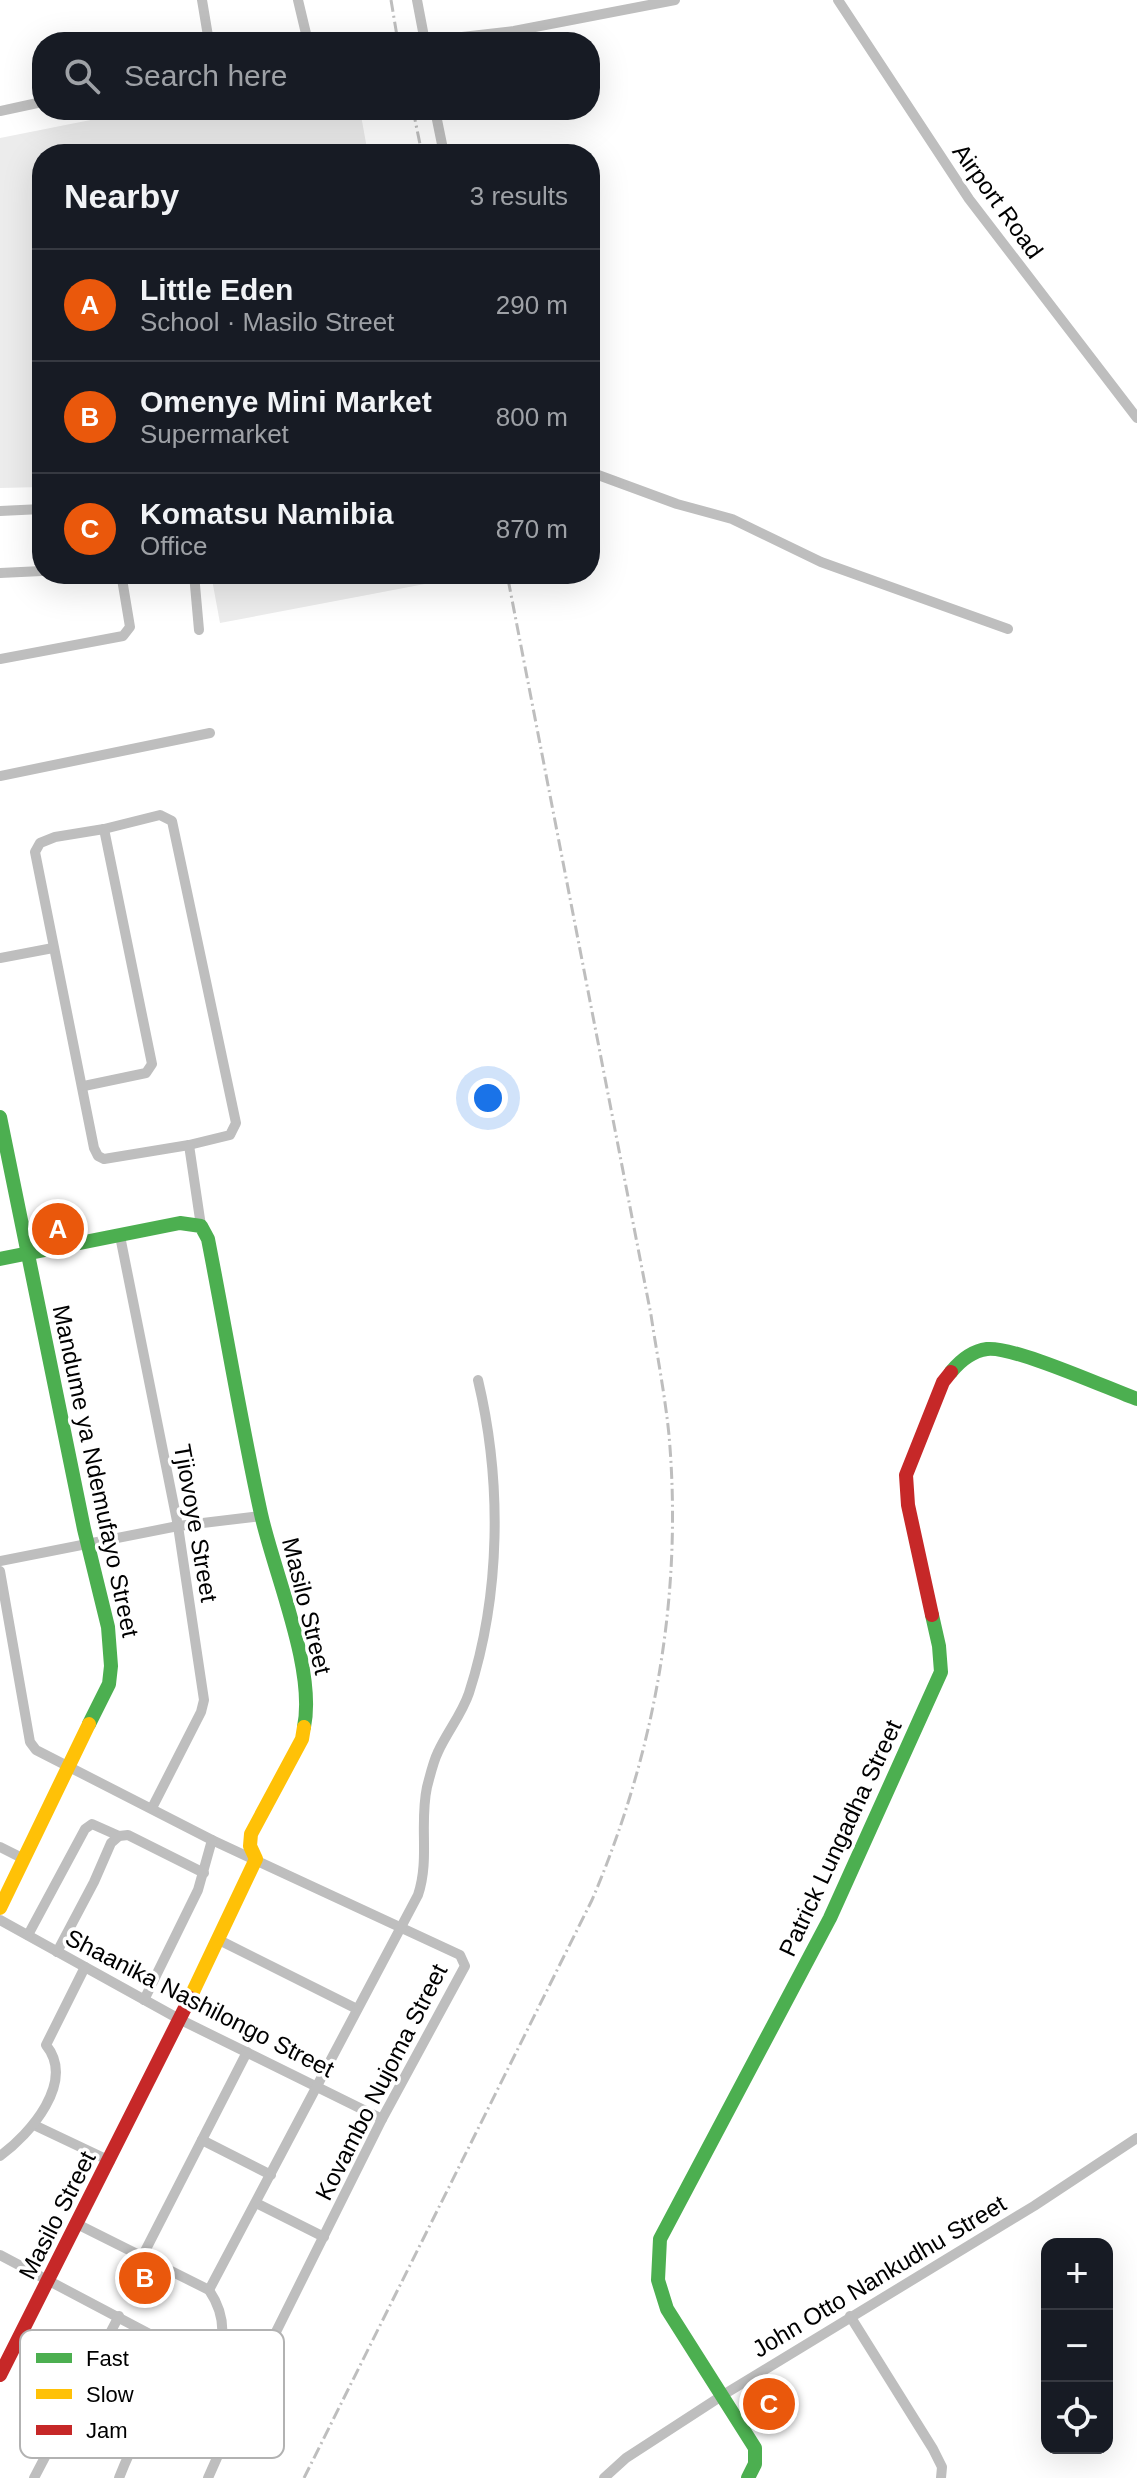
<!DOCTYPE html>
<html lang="en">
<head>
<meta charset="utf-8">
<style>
	:root { --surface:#171b24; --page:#242831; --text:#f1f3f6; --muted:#9ea1a6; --line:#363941; --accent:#ea580c }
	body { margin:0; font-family:Arial,sans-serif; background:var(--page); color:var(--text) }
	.controls { position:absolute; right:24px; bottom:24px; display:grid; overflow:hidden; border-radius:16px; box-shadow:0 8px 32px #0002 }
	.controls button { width:72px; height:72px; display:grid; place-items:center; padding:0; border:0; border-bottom:2px solid var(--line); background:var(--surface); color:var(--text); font:40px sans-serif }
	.you { position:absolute; left:488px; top:1098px; width:28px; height:28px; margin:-20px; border:6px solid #fff; border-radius:50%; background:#1a73e8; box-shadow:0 0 0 12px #1a73e833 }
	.badge { display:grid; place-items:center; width:52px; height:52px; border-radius:50%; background:var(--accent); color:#fff; font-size:26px; font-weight:700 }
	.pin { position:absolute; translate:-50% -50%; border:4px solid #fff; box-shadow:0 2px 8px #0006 }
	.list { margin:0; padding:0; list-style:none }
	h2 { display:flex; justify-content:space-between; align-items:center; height:104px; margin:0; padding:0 32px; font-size:34px }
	h2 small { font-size:26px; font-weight:400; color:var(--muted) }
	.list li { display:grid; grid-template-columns:52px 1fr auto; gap:24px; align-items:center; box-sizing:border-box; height:112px; padding:0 32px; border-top:2px solid var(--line) }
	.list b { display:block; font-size:30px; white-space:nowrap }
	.list p { margin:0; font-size:26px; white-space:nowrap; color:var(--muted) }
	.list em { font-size:26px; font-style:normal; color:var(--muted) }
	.icon { flex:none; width:44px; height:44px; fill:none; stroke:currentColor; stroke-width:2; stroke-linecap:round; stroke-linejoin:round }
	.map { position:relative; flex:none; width:1137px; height:2478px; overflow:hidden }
	.search { position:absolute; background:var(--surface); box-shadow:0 8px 32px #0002; left:32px; top:32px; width:568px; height:88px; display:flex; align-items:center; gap:20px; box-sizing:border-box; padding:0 28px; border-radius:32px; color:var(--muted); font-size:30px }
	.panel { position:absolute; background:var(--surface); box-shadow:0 8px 32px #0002; left:32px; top:144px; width:568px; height:440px; border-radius:32px }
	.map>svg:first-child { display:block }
</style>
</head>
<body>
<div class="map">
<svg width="1137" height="2478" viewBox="0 0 1137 2478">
	<rect width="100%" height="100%" fill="#fff"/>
	<g fill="#ececec">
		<path d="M 141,110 L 360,110 L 368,154 L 42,154 L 42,487 L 0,488 L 0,138 Z"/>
		<path d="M 211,574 L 450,574 L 451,579 L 220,623 Z"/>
	</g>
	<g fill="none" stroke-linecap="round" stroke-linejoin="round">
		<g stroke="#bebebe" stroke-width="10">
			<path d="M 202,0 L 209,42"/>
			<path d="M 298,0 L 308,42"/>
			<path d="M 417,0 L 425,42"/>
			<path d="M 838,0 L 969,199 L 1137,418"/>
			<path d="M 418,42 L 514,31 L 675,0"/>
			<path d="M 435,110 L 444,154"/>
			<path d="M 0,111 L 42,102"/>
			<path d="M 590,472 L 677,504 L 732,519 L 821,562 L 1008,629"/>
			<path d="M 0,511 L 42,509"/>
			<path d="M 0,573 L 42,571"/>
			<path d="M 194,574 L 199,630"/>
			<path d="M 0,659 L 123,636 L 130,627 L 122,579 L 119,574"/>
			<path d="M 0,776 L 210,733"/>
			<path d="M 160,815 L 172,821 L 236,1123 L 230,1135 L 189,1145 L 104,1159 L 98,1156 L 94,1148 L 35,852 L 40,843 L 55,837 L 104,829 Z"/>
			<path d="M 0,958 L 53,948"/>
			<path d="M 84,1086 L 146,1073 L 152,1064 L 104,829"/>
			<path d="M 189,1145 L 201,1226"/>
			<path d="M 120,1236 L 178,1526 L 204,1700 L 201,1712 L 152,1808"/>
			<path d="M 0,1561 L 178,1526 L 261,1516"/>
			<path d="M 0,1571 L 30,1742 L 36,1750 L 212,1840 L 460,1955 L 465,1966 L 382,2119 L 261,2362 L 254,2365 L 222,2348"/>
			<path d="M 0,1847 L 24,1859"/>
			<path d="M 0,1920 L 179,2019 L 382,2119"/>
			<path d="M 28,1935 L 85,1829 L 92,1824 L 119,1836"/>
			<path d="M 219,1940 L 357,2009"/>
			<path d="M 57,1952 L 94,1882 L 111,1843 L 119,1836 L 128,1835 L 204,1873"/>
			<path d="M 144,2000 L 198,1890 L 212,1840"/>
			<path d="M 34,2125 L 110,2161"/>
			<path d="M 202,2140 L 271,2175"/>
			<path d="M 0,2156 C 30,2134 76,2082 46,2045 L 85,1967"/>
			<path d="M 256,2203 L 324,2237"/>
			<path d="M 77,2224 L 209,2290 C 242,2339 207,2377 182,2422"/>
			<path d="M 0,2255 L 212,2367"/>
			<path d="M 143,2255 L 247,2052"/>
			<path d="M 209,2290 L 418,1895 C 430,1859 419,1824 427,1787 C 430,1776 433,1762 438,1752 C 447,1732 462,1714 469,1693 C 501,1594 502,1481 478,1380"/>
			<path d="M 850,2316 L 933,2449 L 942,2467 L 941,2478"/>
			<path d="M 34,2478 L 119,2316"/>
			<path d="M 119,2478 C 129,2453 139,2426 165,2414 L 220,2443 L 220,2451 L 208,2478"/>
			<path d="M 604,2478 L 626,2458 L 723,2395 L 1034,2206 L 1137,2138"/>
		</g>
		<g stroke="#4caf50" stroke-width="14">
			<path d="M 0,1117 L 84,1529 L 108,1627 L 111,1666 L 109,1684 L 89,1724"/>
			<path d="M 0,1259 L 180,1223 L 201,1226 L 208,1239 C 226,1331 241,1423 261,1514 C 274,1573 316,1669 304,1727"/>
			<path d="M 951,1372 C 960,1361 972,1351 987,1349 C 1014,1346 1107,1388 1137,1399"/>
			<path d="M 748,2478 L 755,2464 L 755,2448 L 667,2309 L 658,2280 L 660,2239 L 830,1918 L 941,1672 L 939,1646 L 932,1615"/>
		</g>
		<g stroke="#ffc107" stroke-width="14">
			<path d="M 0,1908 L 89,1724"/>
			<path d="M 190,1998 L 256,1859 L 250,1846 L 251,1834 L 302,1739 L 304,1727"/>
		</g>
		<g stroke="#c62828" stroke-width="14">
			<path d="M 932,1615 L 908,1505 L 906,1475 L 943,1382 L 951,1372"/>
			<path d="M 0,2375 L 190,1998"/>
		</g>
		<g stroke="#bebebe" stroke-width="3" stroke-dasharray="12 4 2 4" stroke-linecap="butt">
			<path d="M 391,0 L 398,42"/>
			<path d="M 413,110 L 422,154"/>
			<path d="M 304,2478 L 592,1900 C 655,1753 683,1595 669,1435 C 665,1395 657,1355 651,1315 L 507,574"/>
		</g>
	</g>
	<g text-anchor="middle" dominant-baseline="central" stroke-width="7" stroke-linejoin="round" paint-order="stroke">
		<g font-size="24" fill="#000" stroke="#fff">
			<text transform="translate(998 201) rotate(54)">Airport Road</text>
			<text transform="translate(96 1471) rotate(78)">Mandume ya Ndemufayo Street</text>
			<text transform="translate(196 1523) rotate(80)">Tjiovoye Street</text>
			<text transform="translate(307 1606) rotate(76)">Masilo Street</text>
			<text transform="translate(840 1838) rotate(-65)">Patrick Lungadha Street</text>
			<text transform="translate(200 2003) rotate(27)">Shaanika Nashilongo Street</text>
			<text transform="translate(381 2082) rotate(-63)">Kovambo Nujoma Street</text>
			<text transform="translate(57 2215) rotate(-63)">Masilo Street</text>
			<text transform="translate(879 2276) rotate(-31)">John Otto Nankudhu Street</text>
		</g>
	</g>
	<rect x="20" y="2330" width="264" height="128" rx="12" fill="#fff" stroke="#b2b2b2" stroke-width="2"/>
	<rect x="36" y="2353" width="36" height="10" fill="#4caf50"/>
	<rect x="36" y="2389" width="36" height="10" fill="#ffc107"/>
	<rect x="36" y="2425" width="36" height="10" fill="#c62828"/>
	<g font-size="22" fill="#000">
		<text x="86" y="2366">Fast</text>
		<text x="86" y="2402">Slow</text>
		<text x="86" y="2438">Jam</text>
	</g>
</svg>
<div class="controls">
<button>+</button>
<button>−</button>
<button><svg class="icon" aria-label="locate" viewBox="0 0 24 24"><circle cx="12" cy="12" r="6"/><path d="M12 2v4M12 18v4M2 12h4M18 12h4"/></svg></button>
</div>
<div class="you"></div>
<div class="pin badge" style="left:58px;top:1229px">A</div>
<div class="pin badge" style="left:145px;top:2278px">B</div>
<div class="pin badge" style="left:769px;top:2404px">C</div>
<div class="search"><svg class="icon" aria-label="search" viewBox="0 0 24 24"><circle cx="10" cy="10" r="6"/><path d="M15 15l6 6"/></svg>Search here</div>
<section class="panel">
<h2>Nearby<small>3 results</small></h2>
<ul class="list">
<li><span class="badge">A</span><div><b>Little Eden</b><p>School · Masilo Street</p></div><em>290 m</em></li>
<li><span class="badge">B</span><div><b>Omenye Mini Market</b><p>Supermarket</p></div><em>800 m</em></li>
<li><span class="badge">C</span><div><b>Komatsu Namibia</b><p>Office</p></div><em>870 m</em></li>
</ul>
</section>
</div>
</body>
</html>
